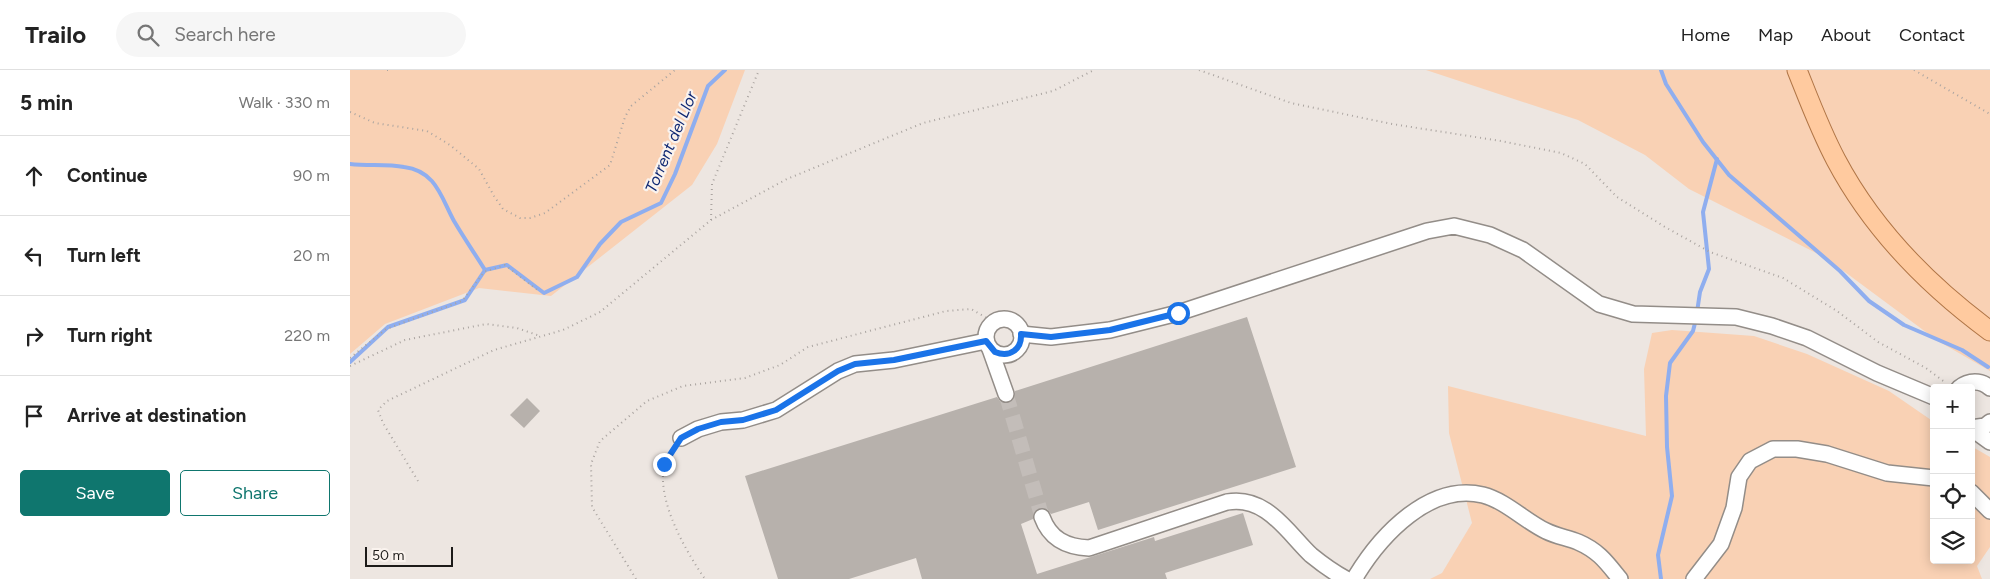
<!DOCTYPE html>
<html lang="en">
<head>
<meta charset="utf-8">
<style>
	:root { --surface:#fff; --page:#f6f6f6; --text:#222; --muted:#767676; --line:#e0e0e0; --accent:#0f766e }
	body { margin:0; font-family:Figtree,sans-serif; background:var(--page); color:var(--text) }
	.controls { position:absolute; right:15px; bottom:15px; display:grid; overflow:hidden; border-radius:5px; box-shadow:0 2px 12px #0003 }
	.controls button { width:45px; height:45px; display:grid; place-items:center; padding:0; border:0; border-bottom:1px solid var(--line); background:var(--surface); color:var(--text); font:25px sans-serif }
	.scale { position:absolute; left:15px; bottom:12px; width:88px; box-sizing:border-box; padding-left:5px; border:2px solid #1d1b19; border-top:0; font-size:14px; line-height:18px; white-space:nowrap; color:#1d1b19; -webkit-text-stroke:4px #faf3ee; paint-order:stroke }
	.stop { position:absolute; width:15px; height:15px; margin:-11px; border:4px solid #1a73e8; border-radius:50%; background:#fff }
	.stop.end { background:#1a73e8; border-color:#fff; box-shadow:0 1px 5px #0008 }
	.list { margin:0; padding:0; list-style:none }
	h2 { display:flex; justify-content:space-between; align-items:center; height:65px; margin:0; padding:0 20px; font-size:21px }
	h2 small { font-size:16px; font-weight:400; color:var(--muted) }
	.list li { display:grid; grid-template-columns:32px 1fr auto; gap:15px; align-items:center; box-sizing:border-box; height:80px; padding:0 20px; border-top:1px solid var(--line) }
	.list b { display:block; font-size:19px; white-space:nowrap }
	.list em { font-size:16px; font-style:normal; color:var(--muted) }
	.actions { display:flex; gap:10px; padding:15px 20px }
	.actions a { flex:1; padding:11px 0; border:1px solid var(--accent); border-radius:5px; text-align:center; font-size:18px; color:var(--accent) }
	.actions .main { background:var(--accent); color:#fff }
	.icon { flex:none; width:28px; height:28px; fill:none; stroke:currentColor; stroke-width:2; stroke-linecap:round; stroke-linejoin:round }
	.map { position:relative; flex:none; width:1640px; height:509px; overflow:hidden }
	header { display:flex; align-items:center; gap:30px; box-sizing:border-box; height:70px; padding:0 25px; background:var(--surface); border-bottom:1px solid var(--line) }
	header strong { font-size:24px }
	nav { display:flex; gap:28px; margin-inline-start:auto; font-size:18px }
	.search { width:350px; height:45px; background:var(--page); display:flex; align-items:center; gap:12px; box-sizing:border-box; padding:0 18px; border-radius:28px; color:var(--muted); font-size:19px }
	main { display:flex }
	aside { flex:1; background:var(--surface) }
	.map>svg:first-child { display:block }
</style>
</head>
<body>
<header>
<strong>Trailo</strong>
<div class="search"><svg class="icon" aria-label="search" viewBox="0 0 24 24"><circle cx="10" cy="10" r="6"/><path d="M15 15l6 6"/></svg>Search here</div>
<nav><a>Home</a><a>Map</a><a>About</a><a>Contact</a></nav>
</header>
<main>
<aside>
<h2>5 min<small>Walk · 330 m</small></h2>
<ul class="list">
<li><svg class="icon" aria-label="ahead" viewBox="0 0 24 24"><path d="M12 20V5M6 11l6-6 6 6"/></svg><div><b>Continue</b></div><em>90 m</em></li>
<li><svg class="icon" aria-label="left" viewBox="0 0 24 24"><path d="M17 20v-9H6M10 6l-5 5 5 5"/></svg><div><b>Turn left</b></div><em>20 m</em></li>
<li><svg class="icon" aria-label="right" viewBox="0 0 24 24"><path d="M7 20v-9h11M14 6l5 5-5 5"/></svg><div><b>Turn right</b></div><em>220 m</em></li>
<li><svg class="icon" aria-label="arrive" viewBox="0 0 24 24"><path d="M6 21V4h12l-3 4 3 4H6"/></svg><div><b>Arrive at destination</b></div></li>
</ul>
<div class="actions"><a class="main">Save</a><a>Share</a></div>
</aside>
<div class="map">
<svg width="1640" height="509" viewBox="0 0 1640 509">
	<rect width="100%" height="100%" fill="#ede6e1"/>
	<g fill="#f9d1b4">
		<path d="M 0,0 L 395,0 L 367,74 L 342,115 L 201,226 L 129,218 L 35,254 L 0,284 Z"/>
		<path d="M 1076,0 L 1640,0 L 1640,301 L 1588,271 L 1476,188 L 1339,119 L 1295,85 L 1228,50 Z"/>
		<path d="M 1322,260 L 1404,266 L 1457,284 L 1539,321 L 1584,352 L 1584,490 L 1621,490 L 1621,376 L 1640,387 L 1640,477 L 1627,496 L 1632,509 L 1080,509 L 1092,503 L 1122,453 L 1099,363 L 1098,316 L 1296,366 L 1294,299 L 1302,263 Z"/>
	</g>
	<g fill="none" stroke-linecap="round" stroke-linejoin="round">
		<g stroke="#8faeef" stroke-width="4">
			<path d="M 1311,0 L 1316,14 L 1353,72 L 1379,105 L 1490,201 L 1519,231 L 1554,255 L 1612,280 L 1638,297"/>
			<path d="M 0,94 C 18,96 37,94 54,97 C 86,101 91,127 104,151 C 114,168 125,184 135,200"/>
			<path d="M 1347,242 L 1350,222 L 1359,199 L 1353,142 L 1367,89"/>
			<path d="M 0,292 L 38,257 L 115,230 L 135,200 L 157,195 L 194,223 L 227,207 L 250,174 L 271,152 L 311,133 L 325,104 L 358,16 L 375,0"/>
			<path d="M 1311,509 L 1308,485 L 1322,426 L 1317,377 L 1316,326 L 1320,293 L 1343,261 L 1346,249"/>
		</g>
	</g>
	<g fill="#b7b1ac">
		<path d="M 897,247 L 946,397 L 748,460 L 739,432 L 701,444 L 697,439 L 689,438 L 684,442 L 683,449 L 671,454 L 687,504 L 804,467 L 805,471 L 893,443 L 903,475 L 815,503 L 817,509 L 572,509 L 566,488 L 499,509 L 428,509 L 395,406 L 647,327 L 650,331 L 659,333 L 663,330 L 665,321 Z"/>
		<path d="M 177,328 L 190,341 L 174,358 L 160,345 Z"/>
	</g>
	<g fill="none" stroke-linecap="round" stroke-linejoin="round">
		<path stroke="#c3bdb9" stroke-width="15" stroke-dasharray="15 8" stroke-linecap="butt" d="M 656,324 L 692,447"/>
		<g stroke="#938d88" stroke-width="18">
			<g id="minor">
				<circle cx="654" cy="267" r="18"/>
				<path d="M 671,264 L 701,267 L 760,260 L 828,243 L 1077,161 L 1104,156 L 1140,165 L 1173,180 L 1249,234 L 1283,244 L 1386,247 L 1422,256 L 1457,268 L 1527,303 L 1584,327"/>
				<path d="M 640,279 L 656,324"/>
				<path d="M 1609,318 C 1619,310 1631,310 1640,318"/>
				<path d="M 1621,358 L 1635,356 L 1640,352"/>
				<path d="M 1622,359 L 1640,372"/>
				<path d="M 331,368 L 348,359 L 371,352 L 393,350 L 426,340 L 488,301 L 505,294 L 544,290 L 636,271"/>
				<path d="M 1621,422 L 1640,441"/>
				<path d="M 692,447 C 700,469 716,477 739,478 L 877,432 C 916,425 937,462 961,485 C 972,494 983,502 996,509"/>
				<path d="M 1006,509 L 1006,506 C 1031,465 1080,412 1133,425 C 1156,431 1175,451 1196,461 C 1206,466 1218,468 1228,472 C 1249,481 1257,493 1270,509"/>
				<path d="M 1344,509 L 1371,474 L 1384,438 L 1389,407 L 1400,391 L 1423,379 L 1447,379 L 1477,384 L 1537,403 L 1584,408"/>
			</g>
		</g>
		<g stroke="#b07546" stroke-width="21">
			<path id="major" d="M 1447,0 C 1459,30 1471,62 1486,90 C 1522,158 1579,216 1640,261"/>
		</g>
		<g stroke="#aaa4a0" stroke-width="2" stroke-dasharray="1 4" stroke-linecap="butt">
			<path d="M 37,0 L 39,0"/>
			<path d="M 849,0 L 941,33 L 1042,54 L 1151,71 L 1211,83 L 1235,94 L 1267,127 L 1315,157 L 1360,182 L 1433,208 L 1487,241 L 1528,272 L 1576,298 L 1596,313"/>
			<path d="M 1564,0 L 1640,44"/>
			<path d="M 0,42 L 25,53 L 77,61 L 100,75 L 129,99 L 144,126 L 153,139 L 170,148 L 180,148 L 195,143 L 260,95 L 275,47 L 281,36 L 325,0"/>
			<path d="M 361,150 L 362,114 L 409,0"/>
			<path d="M 0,288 L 36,259 L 112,231 L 134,202 L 155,195 L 190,222"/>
			<path d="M 0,296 L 55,270 L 136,254 L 167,258 L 190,266"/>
			<path d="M 324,379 C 321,384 315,390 314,396 C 307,431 335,480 355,509"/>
			<path d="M 68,411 L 33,353 L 28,340 L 37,331 L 144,280 L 213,260 L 250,242 L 361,150 L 437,109 L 573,53 L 703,21 L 744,0"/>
			<path d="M 286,509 L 242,437 L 241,394 L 250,371 L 297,331 L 333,316 L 395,308 L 430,295 L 458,277 L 596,241 L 621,239 L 644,252"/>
		</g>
		<use href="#minor" stroke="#fff" stroke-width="15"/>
		<use href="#major" stroke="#ffca9f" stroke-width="19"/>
	</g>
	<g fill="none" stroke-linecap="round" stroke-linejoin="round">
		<path stroke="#1a73e8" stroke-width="6" d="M 314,394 L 331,368 L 348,359 L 371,352 L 393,350 L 426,340 L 488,301 L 505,294 L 544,290 L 636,271 L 645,282 C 660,288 672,279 671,264 L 701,267 L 760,260 L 828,243"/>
	</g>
	<g text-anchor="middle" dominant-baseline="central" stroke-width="4.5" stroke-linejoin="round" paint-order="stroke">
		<g font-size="16" font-style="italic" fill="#102973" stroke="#faf3ee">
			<text transform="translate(321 72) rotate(-67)">Torrent del Llor</text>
		</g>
	</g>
</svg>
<div class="controls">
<button>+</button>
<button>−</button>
<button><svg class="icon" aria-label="locate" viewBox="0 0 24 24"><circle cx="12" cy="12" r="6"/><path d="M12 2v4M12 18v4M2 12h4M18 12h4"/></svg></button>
<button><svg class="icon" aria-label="layers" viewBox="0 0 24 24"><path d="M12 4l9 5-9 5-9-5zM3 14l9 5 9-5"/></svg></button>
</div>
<div class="scale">50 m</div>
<div class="stop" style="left:828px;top:243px"></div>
<div class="stop end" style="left:314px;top:394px"></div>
</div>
</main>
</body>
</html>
